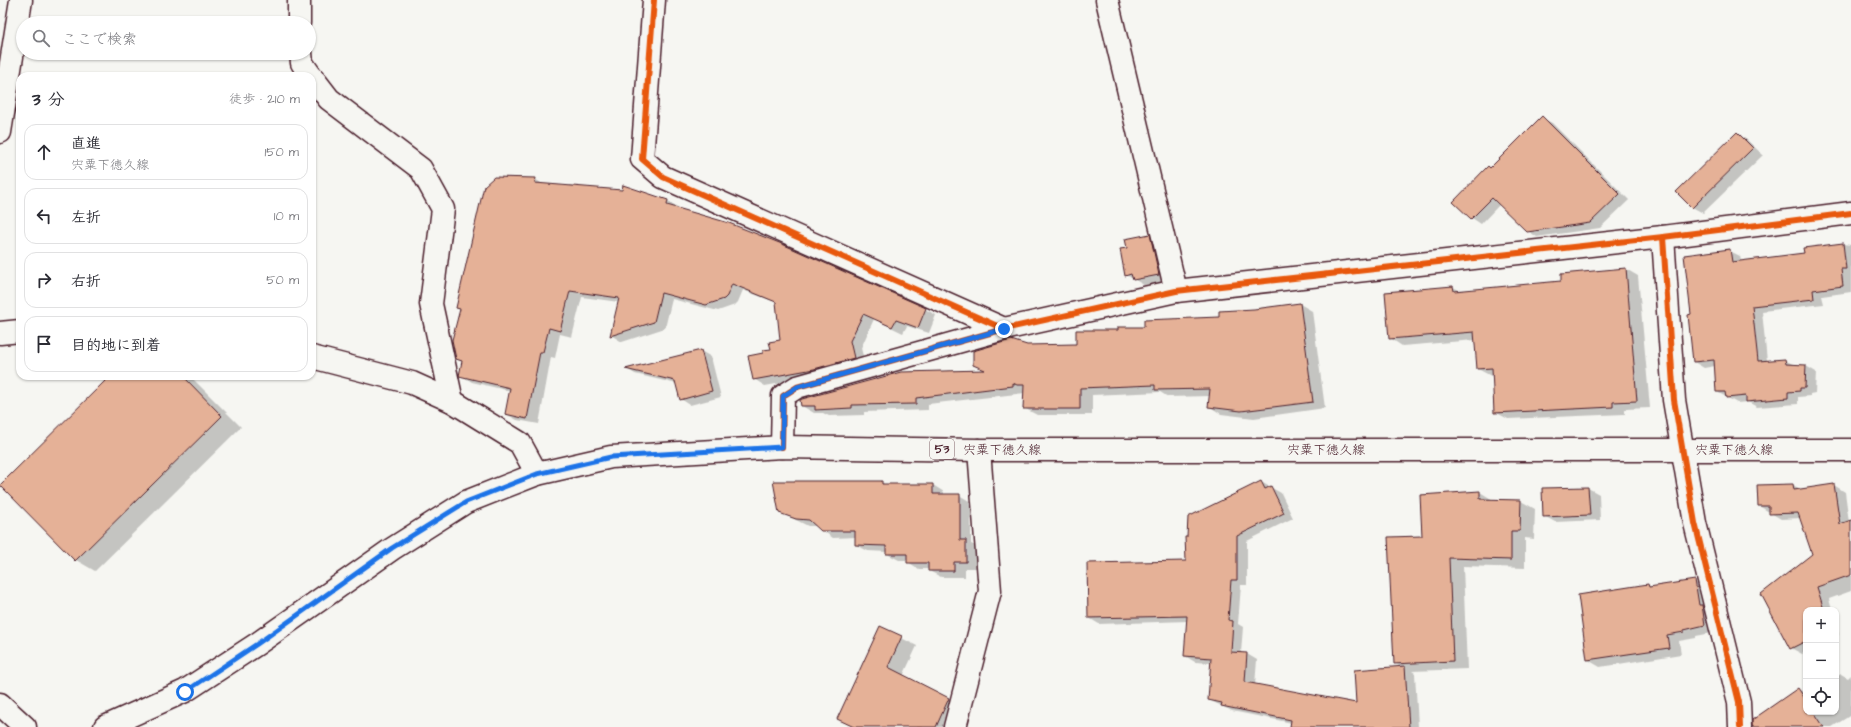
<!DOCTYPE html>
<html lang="ja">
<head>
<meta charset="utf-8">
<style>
	:root { --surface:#fff; --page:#f2f2f3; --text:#2b2b33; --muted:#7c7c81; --line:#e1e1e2 }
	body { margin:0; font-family:"Architects Daughter","Klee One",sans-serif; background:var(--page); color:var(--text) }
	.controls { position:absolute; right:12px; bottom:12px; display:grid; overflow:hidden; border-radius:8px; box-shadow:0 1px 3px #0004 }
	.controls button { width:36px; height:36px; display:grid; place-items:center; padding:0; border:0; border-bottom:1px solid var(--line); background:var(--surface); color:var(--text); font:20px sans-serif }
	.stop { position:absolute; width:12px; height:12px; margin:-9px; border:3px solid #1a73e8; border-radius:50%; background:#fff }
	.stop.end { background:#1a73e8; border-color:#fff; box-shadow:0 1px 4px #0008 }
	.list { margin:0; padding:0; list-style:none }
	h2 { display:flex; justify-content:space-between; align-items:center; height:52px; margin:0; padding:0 16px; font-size:17px }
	h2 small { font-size:13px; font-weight:400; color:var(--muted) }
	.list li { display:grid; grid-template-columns:26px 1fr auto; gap:12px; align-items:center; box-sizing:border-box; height:56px; margin:0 8px 8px; padding:0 8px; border:1px solid var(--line); border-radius:12px }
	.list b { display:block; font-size:15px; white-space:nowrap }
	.list p { margin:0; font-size:13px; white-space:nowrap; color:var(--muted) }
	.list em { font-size:13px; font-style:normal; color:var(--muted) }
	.icon { flex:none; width:22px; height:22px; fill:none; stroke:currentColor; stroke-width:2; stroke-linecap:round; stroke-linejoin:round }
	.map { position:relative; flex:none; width:1851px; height:727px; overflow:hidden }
	.search { position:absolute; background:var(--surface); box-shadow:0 1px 3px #0004; left:16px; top:16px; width:300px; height:44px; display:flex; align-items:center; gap:10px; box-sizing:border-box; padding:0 14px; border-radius:22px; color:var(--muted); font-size:15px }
	.panel { position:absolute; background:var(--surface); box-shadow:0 1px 3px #0004; left:16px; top:72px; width:300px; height:308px; border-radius:12px }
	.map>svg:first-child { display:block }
</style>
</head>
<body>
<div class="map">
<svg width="1851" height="727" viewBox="0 0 1851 727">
	<rect width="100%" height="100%" fill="#f6f6f2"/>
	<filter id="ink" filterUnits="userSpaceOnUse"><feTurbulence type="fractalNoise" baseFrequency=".025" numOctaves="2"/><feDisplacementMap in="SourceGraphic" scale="8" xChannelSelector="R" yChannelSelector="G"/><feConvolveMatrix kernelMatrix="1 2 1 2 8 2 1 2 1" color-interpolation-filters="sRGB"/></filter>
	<g filter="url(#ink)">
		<g fill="#0003">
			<path d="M 1542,118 L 1552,123 L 1629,200 L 1600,228 L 1537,237 L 1528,231 L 1500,204 L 1481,224 L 1472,218 Z"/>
			<path d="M 1737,133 L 1747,140 L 1763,155 L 1703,213 L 1692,207 Z"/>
			<path d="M 535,179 L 544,185 L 622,191 L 624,186 L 668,201 L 679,208 L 679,210 L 925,309 L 936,315 L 929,333 L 907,326 L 903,333 L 874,319 L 861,348 L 865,364 L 826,375 L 765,386 L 754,379 L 765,354 L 773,350 L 781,341 L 778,303 L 743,290 L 738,302 L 735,305 L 718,311 L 672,299 L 665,328 L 622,342 L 611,335 L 619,302 L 582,297 L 572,337 L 560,334 L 555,358 L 551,357 L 539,424 L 517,420 L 506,414 L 510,391 L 472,382 L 460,375 L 463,362 L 457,359 L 461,310 L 457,308 Z"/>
			<path d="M 1150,235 L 1160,241 L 1169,281 L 1144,285 L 1126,275 Z"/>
			<path d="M 1843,244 L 1851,245 L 1851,292 L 1822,296 L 1824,304 L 1762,311 L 1767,361 L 1785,360 L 1794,365 L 1806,366 L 1816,372 L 1815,393 L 1810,394 L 1810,396 L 1798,397 L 1798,404 L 1757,407 L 1748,402 L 1737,403 L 1717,392 L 1715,366 L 1704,368 L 1694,362 L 1692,315 L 1685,255 L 1730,251 L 1740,256 L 1741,261 L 1805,254 L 1805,249 Z"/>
			<path d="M 1626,269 L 1638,276 L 1650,408 L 1625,409 L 1625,414 L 1508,419 L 1495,412 L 1494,376 L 1491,376 L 1478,369 L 1475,340 L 1402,346 L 1390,338 L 1453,287 L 1461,291 L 1562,282 Z"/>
			<path d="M 1300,304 L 1312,311 L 1325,408 L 1254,418 L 1221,414 L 1209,406 L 1211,396 L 1168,397 L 1160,392 L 1092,395 L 1092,415 L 1037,415 L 1024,408 L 1025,393 L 928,404 L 928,410 L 864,412 L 864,415 L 829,416 L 823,413 L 814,413 L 802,406 L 987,371 L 974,364 L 1027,346 L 1077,345 L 1119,331 L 1220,318 L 1255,310 Z"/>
			<path d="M 701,351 L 711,357 L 721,397 L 690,405 L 681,399 L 677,384 L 635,374 L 627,369 Z"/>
			<path d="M 112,376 L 190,376 L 241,427 L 95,571 L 76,560 Z"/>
			<path d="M 881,482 L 886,485 L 933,485 L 944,492 L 944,495 L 959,495 L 971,502 L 971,544 L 978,547 L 977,568 L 965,568 L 965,577 L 941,577 L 929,571 L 929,569 L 919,569 L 908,562 L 908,560 L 899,560 L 887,554 L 887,552 L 868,551 L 856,545 L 856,537 L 833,538 L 816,526 L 808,526 L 780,512 Z"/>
			<path d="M 1261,482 L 1281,493 L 1293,518 L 1247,541 L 1247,585 L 1241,585 L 1238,624 L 1243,627 L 1241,653 L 1247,654 L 1257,660 L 1255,685 L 1357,704 L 1402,668 L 1395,663 L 1423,537 L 1480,492 L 1493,500 L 1521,501 L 1535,509 L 1534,539 L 1525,538 L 1525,568 L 1463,566 L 1467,669 L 1412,671 L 1415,673 L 1418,727 L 1292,727 L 1292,723 L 1232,711 L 1209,700 L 1212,663 L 1195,662 L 1185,656 L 1188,621 L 1099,624 L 1089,618 L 1187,562 Z"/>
			<path d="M 1793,485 L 1802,490 L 1834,485 L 1845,492 L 1849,522 L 1851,521 L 1851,591 L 1829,599 L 1832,610 L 1806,610 L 1806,652 L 1802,654 L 1791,648 L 1813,554 L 1801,518 L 1781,519 L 1759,506 Z"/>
			<path d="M 1588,488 L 1599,494 L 1600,520 L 1555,522 L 1544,516 L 1543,489 Z"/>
			<path d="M 1695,582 L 1707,589 L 1717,632 L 1696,636 L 1696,638 L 1679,641 L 1681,654 L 1600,667 L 1588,660 L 1648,585 L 1653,588 Z"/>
			<path d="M 1836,623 L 1839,635 L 1836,636 Z"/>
			<path d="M 880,627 L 917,646 L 903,676 L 964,708 L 955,727 L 853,727 L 838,718 Z"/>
			<path d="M 1841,674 L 1848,678 L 1851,675 L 1851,715 L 1832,727 L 1754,727 L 1798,689 L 1806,694 L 1806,712 L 1836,712 L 1836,677 Z"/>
		</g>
		<g fill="#e5b197" stroke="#4a1f2b">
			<path d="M 1542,116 L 1620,194 L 1590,223 L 1527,232 L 1492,198 L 1471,219 L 1453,202 L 1488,166 L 1490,168 Z"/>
			<path d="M 1737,132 L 1753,148 L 1692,208 L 1676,192 Z"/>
			<path d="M 494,177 L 536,178 L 535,183 L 622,190 L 623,185 L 668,200 L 667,205 L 729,223 L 782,244 L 926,308 L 918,328 L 896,320 L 892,327 L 863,314 L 850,341 L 854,358 L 814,369 L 753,380 L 748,356 L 763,353 L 763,350 L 771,349 L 769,342 L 780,340 L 776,302 L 732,284 L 727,296 L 724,299 L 706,305 L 661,293 L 654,322 L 610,336 L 619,298 L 570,291 L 560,331 L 549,328 L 543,352 L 540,352 L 527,419 L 505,414 L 510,388 L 459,376 L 462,361 L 456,359 L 452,340 L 460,309 L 456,308 L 484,186 Z"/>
			<path d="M 1150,234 L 1159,275 L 1133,280 L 1131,274 L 1125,276 L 1120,249 L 1127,248 L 1125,239 Z"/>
			<path d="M 1843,243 L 1846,269 L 1841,269 L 1843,286 L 1813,290 L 1814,299 L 1752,306 L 1758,361 L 1785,359 L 1786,364 L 1806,365 L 1805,388 L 1800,388 L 1800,391 L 1788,392 L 1788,398 L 1746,402 L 1746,396 L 1726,398 L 1725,392 L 1716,392 L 1714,360 L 1693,362 L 1688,315 L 1691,314 L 1684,255 L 1730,249 L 1732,262 L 1804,253 L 1803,248 Z"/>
			<path d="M 1626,268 L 1637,401 L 1613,402 L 1613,407 L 1494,413 L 1492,368 L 1477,369 L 1474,332 L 1389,339 L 1385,292 L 1453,286 L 1454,291 L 1561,281 L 1561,274 Z"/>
			<path d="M 1300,303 L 1313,402 L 1241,411 L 1208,407 L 1210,389 L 1155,390 L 1155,385 L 1080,388 L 1080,409 L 1023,409 L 1024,385 L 1017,385 L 1013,383 L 1013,386 L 916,398 L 916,404 L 852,405 L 852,408 L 815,410 L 815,406 L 801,406 L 800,400 L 802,399 L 901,372 L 985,370 L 973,365 L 973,351 L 1011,340 L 1027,345 L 1076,344 L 1076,330 L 1118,330 L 1118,327 L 1144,327 L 1144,320 L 1219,317 L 1219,311 L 1254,309 Z"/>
			<path d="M 701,350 L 712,391 L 680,400 L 675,381 L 625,369 Z"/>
			<path d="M 110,376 L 183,376 L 222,416 L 75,561 L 0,485 Z"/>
			<path d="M 773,481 L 882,481 L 882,484 L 933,484 L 933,494 L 960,494 L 960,540 L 966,540 L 966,562 L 954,562 L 954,571 L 928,571 L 928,563 L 907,563 L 907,554 L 886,554 L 886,546 L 855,545 L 855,531 L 821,531 L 809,520 L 796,519 L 779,513 Z"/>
			<path d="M 1261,481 L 1265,489 L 1271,486 L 1284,513 L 1237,536 L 1237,580 L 1231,580 L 1228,620 L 1233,621 L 1231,652 L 1247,653 L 1245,682 L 1356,703 L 1354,670 L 1405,666 L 1409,727 L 1290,727 L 1291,720 L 1221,706 L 1222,703 L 1208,700 L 1211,658 L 1184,656 L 1187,616 L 1088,618 L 1087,563 L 1186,561 L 1185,537 L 1187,537 L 1188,517 Z"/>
			<path d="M 1793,484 L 1794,490 L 1834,484 L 1840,524 L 1851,520 L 1851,575 L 1817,587 L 1824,610 L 1806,610 L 1806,641 L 1790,649 L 1761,594 L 1812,554 L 1798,513 L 1769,514 L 1769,506 L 1758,506 L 1757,485 Z"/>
			<path d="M 1588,487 L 1590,515 L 1543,517 L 1542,488 Z"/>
			<path d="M 1480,491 L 1480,499 L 1521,500 L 1520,531 L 1511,531 L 1511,560 L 1449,558 L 1453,661 L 1394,664 L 1388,537 L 1422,536 L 1420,495 Z"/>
			<path d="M 1695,580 L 1699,605 L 1702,605 L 1705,625 L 1684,630 L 1684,632 L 1667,635 L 1669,648 L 1587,660 L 1578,595 L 1648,584 L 1649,587 Z"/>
			<path d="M 880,626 L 902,636 L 888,667 L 949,698 L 936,727 L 854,727 L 837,719 Z"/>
			<path d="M 1798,688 L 1806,700 L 1806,712 L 1814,712 L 1824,727 L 1752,727 L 1752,720 Z"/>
		</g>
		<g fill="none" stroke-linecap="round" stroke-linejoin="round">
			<g stroke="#4a1f2b" stroke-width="25">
				<g id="minor">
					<path d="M 654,0 L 642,159 L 663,177 L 1004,329"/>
					<path d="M 1107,0 L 1176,291"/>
					<path d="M 299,23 L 299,0"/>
					<path d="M 301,53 L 302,63 L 311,76"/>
					<path d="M 312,77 L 329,99 L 421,169 L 443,209 L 431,304 L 452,401"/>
					<path d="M 0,132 L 21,0"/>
					<path d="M 1663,237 L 1674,400 L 1695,523 L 1739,702 L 1740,727"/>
					<path d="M 0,333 L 20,331"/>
					<path d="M 312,357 L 412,383 L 452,401 L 520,443 L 537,474"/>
					<path d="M 782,447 L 783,396 L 797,387 L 1004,329 L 1176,291 L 1663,237 L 1851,213"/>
					<path d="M 0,704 L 25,727"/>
					<path d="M 955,727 L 990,591 L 979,450"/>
				</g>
			</g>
			<g stroke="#4a1f2b" stroke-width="25">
				<path id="major" d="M 105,727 L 185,691 L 257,644 L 392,549 L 466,502 L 537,474 L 611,457 L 782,447 L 979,450 L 1851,450"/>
			</g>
			<use href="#minor" stroke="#f6f6f2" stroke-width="22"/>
			<use href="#major" stroke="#f6f6f2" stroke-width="22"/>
			<g stroke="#f6f6f2" stroke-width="8">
				<g id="cycleway">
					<path d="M 654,0 L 642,159 L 663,177 L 1004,329"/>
					<path d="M 1663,237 L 1674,400 L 1695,523 L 1739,702 L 1740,727"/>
					<path d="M 782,447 L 783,396 L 797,387 L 1004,329 L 1176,291 L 1663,237 L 1851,213"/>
				</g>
			</g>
			<use href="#cycleway" stroke="#e8590c" stroke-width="6"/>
		</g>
	</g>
	<g fill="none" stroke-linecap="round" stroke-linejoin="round" filter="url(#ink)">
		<path stroke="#1a73e8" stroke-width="5" d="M 185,692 L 257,644 L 392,548 L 466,502 L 537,474 L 611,457 L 782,447 L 783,396 L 797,387 L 1004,329"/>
	</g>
	<g text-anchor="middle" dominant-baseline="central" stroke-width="3" stroke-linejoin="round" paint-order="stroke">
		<rect fill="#f6f6f2" stroke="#7e6067" stroke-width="1" x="930" y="439" width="24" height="20" rx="3"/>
		<g font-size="12" font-weight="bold" fill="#4a1f2b">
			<text x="942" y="449">53</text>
		</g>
		<g font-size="13" fill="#4a1f2b" stroke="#f6f6f2">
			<text x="1002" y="450">宍粟下徳久線</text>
			<text x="1326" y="450">宍粟下徳久線</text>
			<text x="1734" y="450">宍粟下徳久線</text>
		</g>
	</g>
</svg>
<div class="controls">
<button>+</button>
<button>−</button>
<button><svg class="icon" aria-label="locate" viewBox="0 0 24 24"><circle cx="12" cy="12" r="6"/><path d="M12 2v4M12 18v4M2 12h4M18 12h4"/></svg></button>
</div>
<div class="stop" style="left:185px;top:692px"></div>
<div class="stop end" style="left:1004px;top:329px"></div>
<div class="search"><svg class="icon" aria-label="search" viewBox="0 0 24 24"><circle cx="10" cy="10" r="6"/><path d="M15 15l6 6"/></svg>ここで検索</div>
<section class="panel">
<h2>3 分<small>徒歩 · 210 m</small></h2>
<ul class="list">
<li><svg class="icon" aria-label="ahead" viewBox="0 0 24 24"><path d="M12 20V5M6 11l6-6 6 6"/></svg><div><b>直進</b><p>宍粟下徳久線</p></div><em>150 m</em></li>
<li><svg class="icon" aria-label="left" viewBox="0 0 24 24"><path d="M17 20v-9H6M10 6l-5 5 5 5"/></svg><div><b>左折</b></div><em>10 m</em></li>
<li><svg class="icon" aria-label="right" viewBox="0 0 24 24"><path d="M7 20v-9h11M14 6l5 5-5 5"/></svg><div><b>右折</b></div><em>50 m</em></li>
<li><svg class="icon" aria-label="arrive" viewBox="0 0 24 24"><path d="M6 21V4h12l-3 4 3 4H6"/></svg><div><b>目的地に到着</b></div></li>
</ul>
</section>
</div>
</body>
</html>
